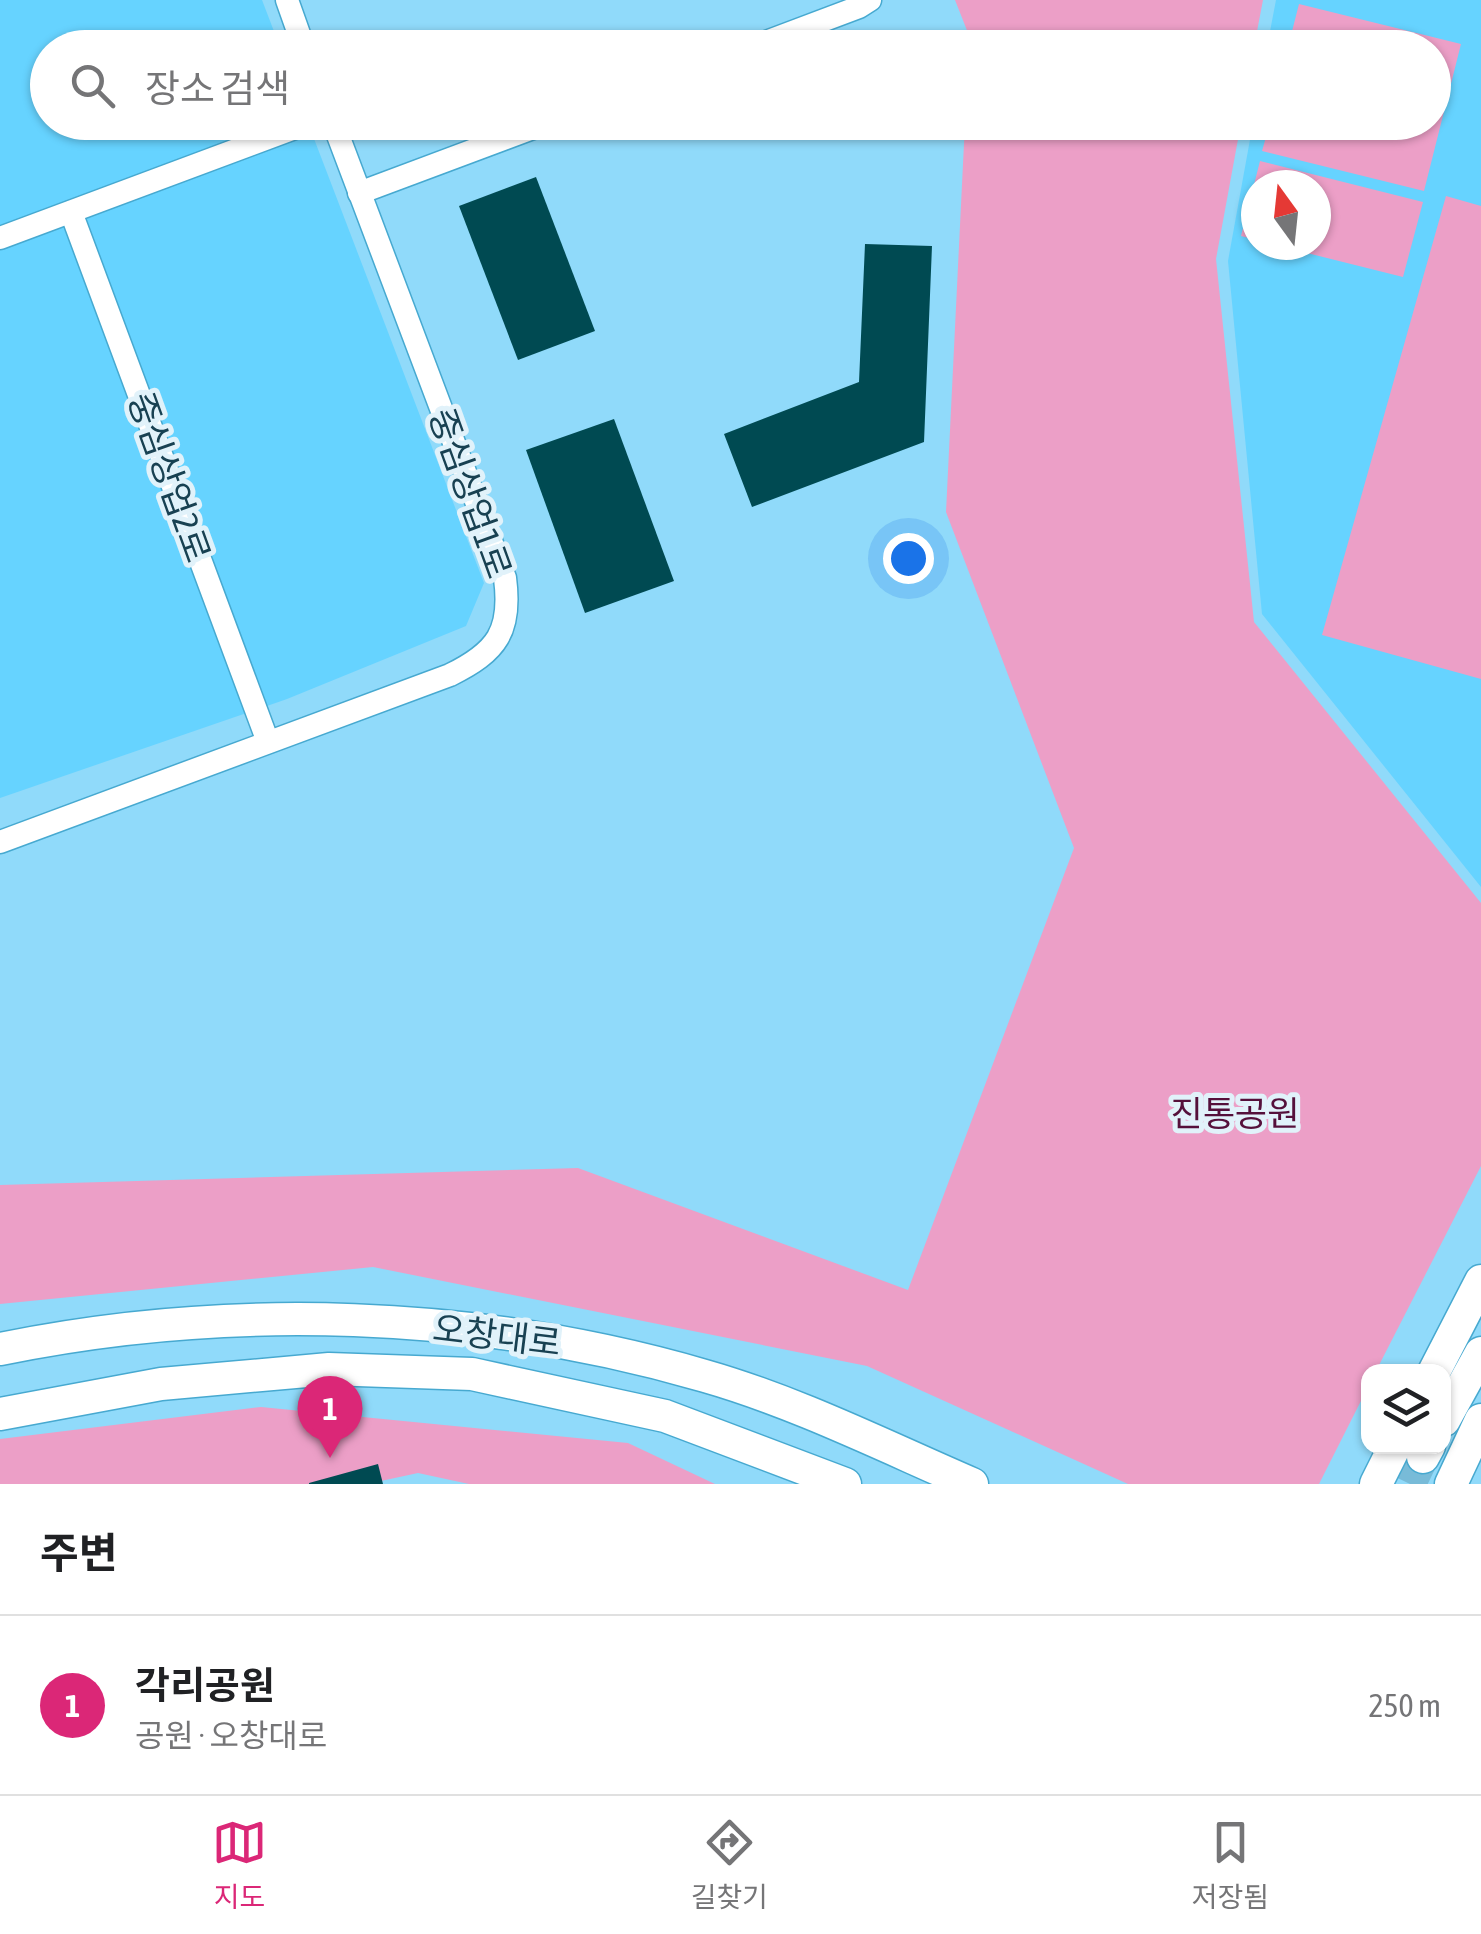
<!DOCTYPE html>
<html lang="ko">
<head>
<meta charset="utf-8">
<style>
	:root { --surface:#fff; --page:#f6f6f6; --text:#202124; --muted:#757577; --line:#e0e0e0; --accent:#db2777 }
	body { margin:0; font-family:"Asap Condensed","Noto Sans KR",sans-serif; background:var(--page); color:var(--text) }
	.controls { position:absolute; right:30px; bottom:30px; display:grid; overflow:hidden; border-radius:20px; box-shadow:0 2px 8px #0004 }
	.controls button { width:90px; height:90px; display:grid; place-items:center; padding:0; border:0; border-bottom:2px solid var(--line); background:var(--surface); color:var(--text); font:50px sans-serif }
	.compass { position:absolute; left:1241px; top:170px; width:90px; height:90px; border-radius:50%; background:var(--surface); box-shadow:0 2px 8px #0004; rotate:345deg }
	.you { position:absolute; left:908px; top:558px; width:35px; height:35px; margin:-25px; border:8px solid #fff; border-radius:50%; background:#1a73e8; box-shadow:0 0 0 15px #1a73e833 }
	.badge { display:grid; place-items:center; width:65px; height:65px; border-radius:50%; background:var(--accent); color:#fff; font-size:32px; font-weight:700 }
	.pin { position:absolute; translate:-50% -82px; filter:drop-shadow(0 2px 5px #0008) }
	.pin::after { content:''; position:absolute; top:52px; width:35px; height:30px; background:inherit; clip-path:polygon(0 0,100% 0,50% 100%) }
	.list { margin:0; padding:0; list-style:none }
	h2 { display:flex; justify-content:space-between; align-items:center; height:130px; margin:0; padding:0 40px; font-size:42px }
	h2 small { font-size:32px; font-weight:400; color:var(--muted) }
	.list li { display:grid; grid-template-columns:65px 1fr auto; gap:30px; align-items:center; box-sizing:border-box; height:180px; padding:0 40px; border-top:2px solid var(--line) }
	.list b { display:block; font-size:38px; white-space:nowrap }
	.list p { margin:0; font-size:32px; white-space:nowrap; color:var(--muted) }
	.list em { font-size:32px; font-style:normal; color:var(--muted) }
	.icon { flex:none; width:55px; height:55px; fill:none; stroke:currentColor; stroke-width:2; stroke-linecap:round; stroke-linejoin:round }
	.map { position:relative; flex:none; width:1481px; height:1484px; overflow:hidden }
	.search { position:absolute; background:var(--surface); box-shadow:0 2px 8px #0004; left:30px; right:30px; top:30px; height:110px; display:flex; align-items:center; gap:25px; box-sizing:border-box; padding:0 35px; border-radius:55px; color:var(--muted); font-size:38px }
	.sheet { height:310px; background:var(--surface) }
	nav { display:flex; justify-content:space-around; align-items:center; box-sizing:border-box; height:140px; border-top:2px solid var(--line); background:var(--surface); font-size:28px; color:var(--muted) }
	nav a { display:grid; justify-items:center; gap:5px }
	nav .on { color:var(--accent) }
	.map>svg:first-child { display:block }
</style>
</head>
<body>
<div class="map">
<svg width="1481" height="1484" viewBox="0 0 1481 1484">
	<rect width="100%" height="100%" fill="#90dafa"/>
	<g fill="#66d3ff" fill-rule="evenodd">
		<path d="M 0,0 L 262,0 L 280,47 L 48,48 L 48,122 L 308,123 L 484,583 L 466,626 L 287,699 L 0,798 Z"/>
		<path d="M 1276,0 L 1481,0 L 1481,887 L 1262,614 L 1228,261 L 1253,123 L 1434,122 L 1434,48 L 1267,47 ZM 1256,185 L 1316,185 L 1316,245 L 1256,245 Z"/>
	</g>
	<g fill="#ec9fc7">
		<path d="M 955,0 L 1263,0 L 1254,47 L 969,48 L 970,38 Z"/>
		<path d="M 1299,4 L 1461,44 L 1424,191 L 1262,151 L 1270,123 L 1434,122 L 1434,48 L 1288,47 Z"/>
		<path d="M 965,123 L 1241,123 L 1216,259 L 1254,622 L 1481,903 L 1481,1166 L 1376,1371 L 1368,1372 L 1368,1387 L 1319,1484 L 1128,1484 L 867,1366 L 373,1267 L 0,1304 L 0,1185 L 578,1168 L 908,1290 L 1074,848 L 946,512 Z"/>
		<path d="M 1260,161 L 1423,202 L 1403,277 L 1275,245 L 1316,245 L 1316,185 L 1256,185 L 1256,240 L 1241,236 Z"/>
		<path d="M 1446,196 L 1481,206 L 1481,679 L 1322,635 Z"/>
		<path d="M 261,1407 L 628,1443 L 715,1484 L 469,1484 L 418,1473 L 367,1484 L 0,1484 L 0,1439 Z"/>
	</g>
	<g fill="#004a52">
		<path d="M 536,177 L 595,331 L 518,360 L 459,206 Z"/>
		<path d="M 865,244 L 932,246 L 924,442 L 752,507 L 724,434 L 859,382 Z"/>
		<path d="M 614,419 L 674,581 L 585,613 L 526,450 Z"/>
		<path d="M 378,1464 L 383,1484 L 309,1484 L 309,1483 Z"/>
	</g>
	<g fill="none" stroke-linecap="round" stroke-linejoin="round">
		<path stroke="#78bbd8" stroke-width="32" stroke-dasharray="32 16" stroke-linecap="butt" d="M 1410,1484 L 1423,1457"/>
		<g stroke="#47a9d0" stroke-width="25">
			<g id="minor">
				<path d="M 287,0 L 304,48"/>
				<path d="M 750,48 L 859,7 L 870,0"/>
				<path d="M 359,193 L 549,122"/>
				<path d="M 71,212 L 268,742"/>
				<path d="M 0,238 L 311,122"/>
				<path d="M 0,842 L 450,675 C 497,652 512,631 505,578 L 333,122"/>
			</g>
		</g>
		<g stroke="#47a9d0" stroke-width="35">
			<g id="secondary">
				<path d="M 0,1349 C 230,1302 479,1310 705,1376 C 796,1402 884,1446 972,1484"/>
				<path d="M 1434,1372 L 1481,1281"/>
				<path d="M 0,1414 L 161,1384 L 329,1369 L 472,1374 L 665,1416 L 845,1484"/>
				<path d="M 1444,1420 L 1481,1353"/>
				<path d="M 1423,1457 L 1429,1446"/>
				<path d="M 1376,1484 L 1395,1446"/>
				<path d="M 1451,1484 L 1481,1420"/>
			</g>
		</g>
		<use href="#minor" stroke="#fff" stroke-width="22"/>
		<use href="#secondary" stroke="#fff" stroke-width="32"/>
	</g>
	<g text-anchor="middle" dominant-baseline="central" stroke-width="10" stroke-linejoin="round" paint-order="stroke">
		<g font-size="35" fill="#184152" stroke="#e1f2fa">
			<text transform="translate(170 477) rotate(70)">중심상업2로</text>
			<text transform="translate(471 493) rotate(70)">중심상업1로</text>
			<text transform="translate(497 1335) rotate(7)">오창대로</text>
		</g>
		<g font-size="35" fill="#55103b" stroke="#e1f2fa">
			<text x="1235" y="1113">진통공원</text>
		</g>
	</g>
</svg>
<div class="controls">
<button><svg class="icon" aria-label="layers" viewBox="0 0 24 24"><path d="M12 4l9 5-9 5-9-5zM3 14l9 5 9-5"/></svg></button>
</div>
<svg class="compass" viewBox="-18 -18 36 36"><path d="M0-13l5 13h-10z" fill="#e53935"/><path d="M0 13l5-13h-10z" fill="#757577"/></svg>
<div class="you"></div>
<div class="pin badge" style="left:330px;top:1458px">1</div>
<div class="search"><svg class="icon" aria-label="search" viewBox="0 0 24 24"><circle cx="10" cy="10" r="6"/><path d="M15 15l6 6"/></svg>장소 검색</div>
</div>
<section class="sheet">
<h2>주변<small></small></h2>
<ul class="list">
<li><span class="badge">1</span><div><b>각리공원</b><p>공원 · 오창대로</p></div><em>250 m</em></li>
</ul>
</section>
<nav>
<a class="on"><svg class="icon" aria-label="map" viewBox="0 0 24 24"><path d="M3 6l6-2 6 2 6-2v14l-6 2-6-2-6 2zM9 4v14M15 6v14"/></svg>지도</a>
<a><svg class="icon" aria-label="directions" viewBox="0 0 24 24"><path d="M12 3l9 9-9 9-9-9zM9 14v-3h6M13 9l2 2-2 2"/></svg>길찾기</a>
<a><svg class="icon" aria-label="saved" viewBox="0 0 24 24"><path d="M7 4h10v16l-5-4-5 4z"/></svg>저장됨</a>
</nav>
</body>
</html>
